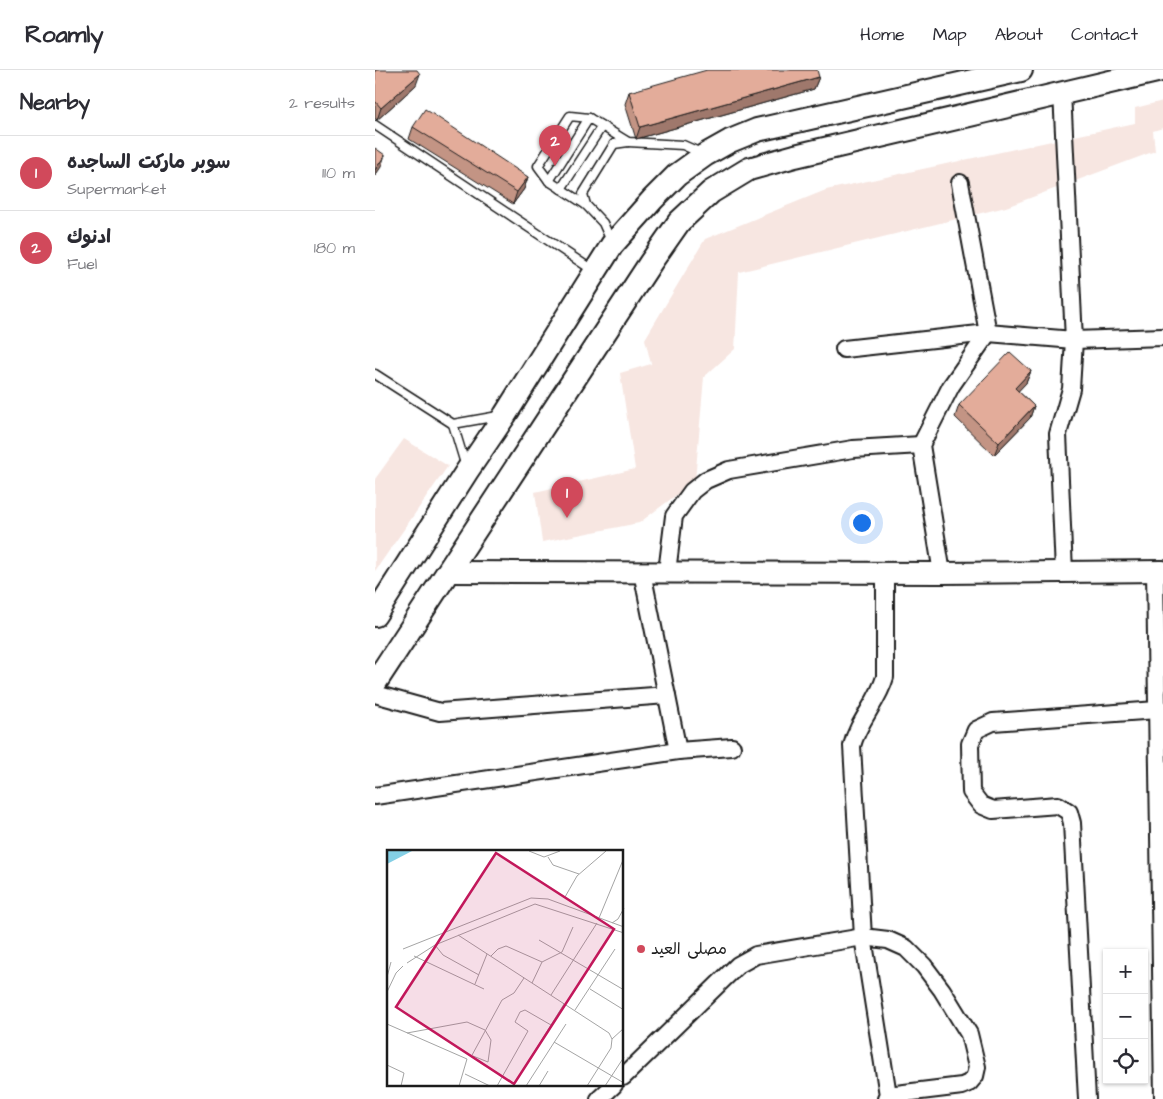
<!DOCTYPE html>
<html lang="en">
<head>
<meta charset="utf-8">
<style>
	:root { --surface:#fff; --page:#f2f2f3; --text:#2b2b33; --muted:#7c7c81; --line:#e1e1e2; --accent:#d1495b }
	body { margin:0; font-family:"Architects Daughter","Playpen Sans Arabic",sans-serif; background:var(--page); color:var(--text) }
	.controls { position:absolute; right:15px; bottom:15px; display:grid; overflow:hidden; border-radius:0px; box-shadow:0 1px 4px #0004 }
	.controls button { width:45px; height:45px; display:grid; place-items:center; padding:0; border:0; border-bottom:1px solid var(--line); background:var(--surface); color:var(--text); font:25px sans-serif }
	.you { position:absolute; left:486px; top:452px; width:18px; height:18px; margin:-12px; border:4px solid #fff; border-radius:50%; background:#1a73e8; box-shadow:0 0 0 8px #1a73e833 }
	.badge { display:grid; place-items:center; width:32px; height:32px; border-radius:50%; background:var(--accent); color:#fff; font-size:16px; font-weight:700 }
	.pin { position:absolute; translate:-50% -41px; filter:drop-shadow(0 1px 2px #0008) }
	.pin::after { content:''; position:absolute; top:26px; width:18px; height:15px; background:inherit; clip-path:polygon(0 0,100% 0,50% 100%) }
	.list { margin:0; padding:0; list-style:none }
	h2 { display:flex; justify-content:space-between; align-items:center; height:65px; margin:0; padding:0 20px; font-size:21px }
	h2 small { font-size:16px; font-weight:400; color:var(--muted) }
	.list li { display:grid; grid-template-columns:32px 1fr auto; gap:15px; align-items:center; box-sizing:border-box; height:75px; padding:0 20px; border-top:1px solid var(--line) }
	.list b { display:block; font-size:19px; white-space:nowrap }
	.list p { margin:0; font-size:16px; white-space:nowrap; color:var(--muted) }
	.list em { font-size:16px; font-style:normal; color:var(--muted) }
	.icon { flex:none; width:28px; height:28px; fill:none; stroke:currentColor; stroke-width:2; stroke-linecap:round; stroke-linejoin:round }
	.map { position:relative; flex:none; width:788px; height:1029px; overflow:hidden }
	header { display:flex; align-items:center; gap:30px; box-sizing:border-box; height:70px; padding:0 25px; background:var(--surface); border-bottom:1px solid var(--line) }
	header strong { font-size:24px }
	nav { display:flex; gap:28px; margin-inline-start:auto; font-size:18px }
	main { display:flex }
	aside { flex:1; background:var(--surface) }
	.map>svg:first-child { display:block }
</style>
</head>
<body>
<header>
<strong>Roamly</strong>
<nav><a>Home</a><a>Map</a><a>About</a><a>Contact</a></nav>
</header>
<main>
<aside>
<h2>Nearby<small>2 results</small></h2>
<ul class="list">
<li><span class="badge">1</span><div><b>سوبر ماركت الساجده</b><p>Supermarket</p></div><em>110 m</em></li>
<li><span class="badge">2</span><div><b>ادنوك</b><p>Fuel</p></div><em>180 m</em></li>
</ul>
</aside>
<div class="map">
<svg width="788" height="1029" viewBox="0 0 788 1029">
	<rect width="100%" height="100%" fill="#fff"/>
	<filter id="ink" filterUnits="userSpaceOnUse"><feTurbulence type="fractalNoise" baseFrequency=".02" numOctaves="2"/><feDisplacementMap in="SourceGraphic" scale="10" xChannelSelector="R" yChannelSelector="G"/><feConvolveMatrix kernelMatrix="1 2 1 2 8 2 1 2 1" color-interpolation-filters="sRGB"/></filter>
	<g filter="url(#ink)">
		<g fill="#f7e6e1">
			<path d="M 788,31 L 788,58 L 778,61 L 780,81 L 631,137 L 364,202 L 360,279 L 329,307 L 320,411 L 264,453 L 167,472 L 160,422 L 260,399 L 245,303 L 276,294 L 270,269 L 330,169 L 451,120 L 760,53 L 760,38 Z"/>
			<path d="M 29,369 L 73,396 L 0,501 L 0,409 Z"/>
		</g>
		<g fill="none" stroke-linecap="round" stroke-linejoin="round">
			<g stroke="#1c1c1c" stroke-width="11">
				<g id="service">
					<path d="M 0,55 L 219,201"/>
					<path d="M 174,111 L 214,48"/>
					<path d="M 186,119 L 227,56"/>
					<path d="M 211,135 L 208,124 L 239,74 L 253,72"/>
					<path d="M 236,171 L 228,153 L 211,135 L 174,111 L 163,96 L 195,46 L 214,48 L 253,72 L 308,75 L 326,83"/>
					<path d="M 0,304 L 78,354 L 91,397"/>
					<path d="M 78,354 L 123,346"/>
				</g>
			</g>
			<g stroke="#1c1c1c" stroke-width="20">
				<g id="minor">
					<path d="M 687,22 L 699,270 L 696,319 L 683,364 L 689,502"/>
					<path d="M 469,279 L 613,263 L 699,270 L 788,267"/>
					<path d="M 780,501 L 788,1029"/>
					<path d="M 267,502 L 303,681"/>
					<path d="M 292,502 L 299,446 L 317,421 L 331,410 L 354,400 L 478,379 L 546,375"/>
					<path d="M 510,502 L 510,607 C 503,632 483,651 477,676 L 488,867 L 513,1025 L 511,1029"/>
					<path d="M 567,503 L 546,375 L 576,316 L 613,263 L 585,113"/>
					<path d="M 0,624 L 65,642 L 292,625"/>
					<path d="M 0,726 L 303,681 L 357,677"/>
					<path d="M 248,1007 L 363,895 L 381,885 L 488,867 L 513,870 L 531,878 L 549,896 L 567,920 L 594,964 L 602,997 L 600,1006 L 594,1013 L 587,1016 L 513,1025"/>
					<path d="M 224,1029 L 239,1015"/>
					<path d="M 712,1029 L 697,753 L 694,742 L 683,735 L 618,740 L 606,735 L 596,722 L 595,674 L 601,660 L 618,652 L 782,640"/>
				</g>
			</g>
			<g stroke="#1c1c1c" stroke-width="24">
				<path id="tertiary" d="M 74,502 L 567,503 L 788,501"/>
			</g>
			<g stroke="#1c1c1c" stroke-width="26">
				<g id="secondary">
					<path d="M 0,545 L 92,401 L 130,345 L 237,175 L 278,129 L 302,105 L 330,85 L 355,71 L 382,60 L 646,0"/>
					<path d="M 0,613 L 276,192 L 304,152 L 336,122 L 374,99 L 420,86 L 786,0"/>
				</g>
			</g>
			<use href="#service" stroke="#fff" stroke-width="8"/>
			<use href="#minor" stroke="#fff" stroke-width="16"/>
			<use href="#tertiary" stroke="#fff" stroke-width="20"/>
			<use href="#secondary" stroke="#fff" stroke-width="22"/>
		</g>
		<g fill="#c39484" stroke="#1c1c1c">
			<path d="M 0,0 L 41,15 L 2,50 L 0,48 Z"/>
			<path d="M 444,7 L 439,19 L 261,69 L 250,34 L 254,22 Z"/>
			<path d="M 38,57 L 153,107 L 149,119 L 138,134 L 34,69 Z"/>
			<path d="M 656,301 L 651,313 L 643,321 L 659,336 L 655,348 L 619,385 L 580,347 L 584,335 Z"/>
		</g>
		<g fill="#9f786c" stroke="#1c1c1c">
			<path d="M 45,4 L 41,15 L 2,50 L 6,38 Z"/>
			<path d="M 444,7 L 439,19 L 261,69 L 265,57 Z"/>
			<path d="M 10,85 L 6,97 L 0,106 L 0,100 Z"/>
			<path d="M 153,107 L 149,119 L 138,134 L 142,122 Z"/>
			<path d="M 656,301 L 651,313 L 635,330 L 640,318 Z"/>
			<path d="M 659,336 L 655,348 L 619,385 L 624,373 Z"/>
		</g>
		<g fill="#e3ac9a" stroke="#1c1c1c">
			<path d="M 0,0 L 42,0 L 45,4 L 6,38 L 0,31 Z"/>
			<path d="M 332,0 L 442,0 L 444,7 L 265,57 L 254,22 Z"/>
			<path d="M 50,39 L 153,107 L 142,122 L 38,57 Z"/>
			<path d="M 0,78 L 10,85 L 0,100 Z"/>
			<path d="M 635,282 L 656,301 L 640,318 L 659,336 L 624,373 L 584,335 Z"/>
		</g>
	</g>
	<circle fill="#d1495b" stroke="#fff" stroke-width="2" cx="266" cy="879" r="5"/>
	<g text-anchor="middle" dominant-baseline="central" stroke-width="4.5" stroke-linejoin="round" paint-order="stroke">
		<g font-size="16" fill="#1c1c1c" stroke="#fff" text-anchor="start">
			<text x="276" y="879">مصلى العيد</text>
		</g>
	</g>
	<g transform="translate(12 780)">
		<rect width="236" height="236" fill="#fff"/>
		<path d="M 0,1 L 25,1 L 0,14 Z" fill="#84cfe5"/>
		<path fill="none" stroke="#a4a4a4" stroke-width="1" d="M 142,1 L 157,7 L 173,1M 161,7 L 166,15 L 192,24M 178,47 L 190,26 L 219,1M 212,68 L 236,10M 225,73 L 231,69 L 237,58M 71,85 L 222,183 L 225,189 L 224,198 L 200,236M 152,90 L 237,140M 48,95 L 56,105 L 92,125M 16,99 L 144,48 L 161,49 L 237,77M 27,106 L 97,139M 104,106 L 111,99 L 119,96 L 155,112M 20,113 L 48,95 L 148,54 L 237,83M 0,127 L 4,112M 145,133 L 155,112 L 175,102 L 186,77M 88,134 L 100,104M 203,139 L 237,160M 0,142 L 9,123 L 16,116M 164,145 L 210,73M 188,160 L 228,99M 0,174 L 80,209 L 72,236M 20,183 L 80,172 L 98,180 L 104,190 L 101,212 L 86,206M 225,189 L 237,178M 167,192 L 237,233M 84,207 L 115,150 L 127,143 L 137,128M 0,215 L 17,223 L 14,236M 78,224 L 103,236M 110,236 L 141,181 L 128,172 L 133,162 L 138,160 L 164,175M 126,236 L 177,154M 139,236 L 179,174M 152,236 L 161,221M 218,236 L 237,207"/>
		<path fill="#c2185b" fill-opacity="0.15" stroke="#c2185b" stroke-width="2.5" d="M 109,3 L 227,79 L 127,234 L 9,157 Z"/>
		<rect width="236" height="236" fill="none" stroke="#1c1c1c" stroke-width="2.5"/>
	</g>
</svg>
<div class="controls">
<button>+</button>
<button>−</button>
<button><svg class="icon" aria-label="locate" viewBox="0 0 24 24"><circle cx="12" cy="12" r="6"/><path d="M12 2v4M12 18v4M2 12h4M18 12h4"/></svg></button>
</div>
<div class="you"></div>
<div class="pin badge" style="left:192px;top:448px">1</div>
<div class="pin badge" style="left:180px;top:96px">2</div>
</div>
</main>
</body>
</html>
